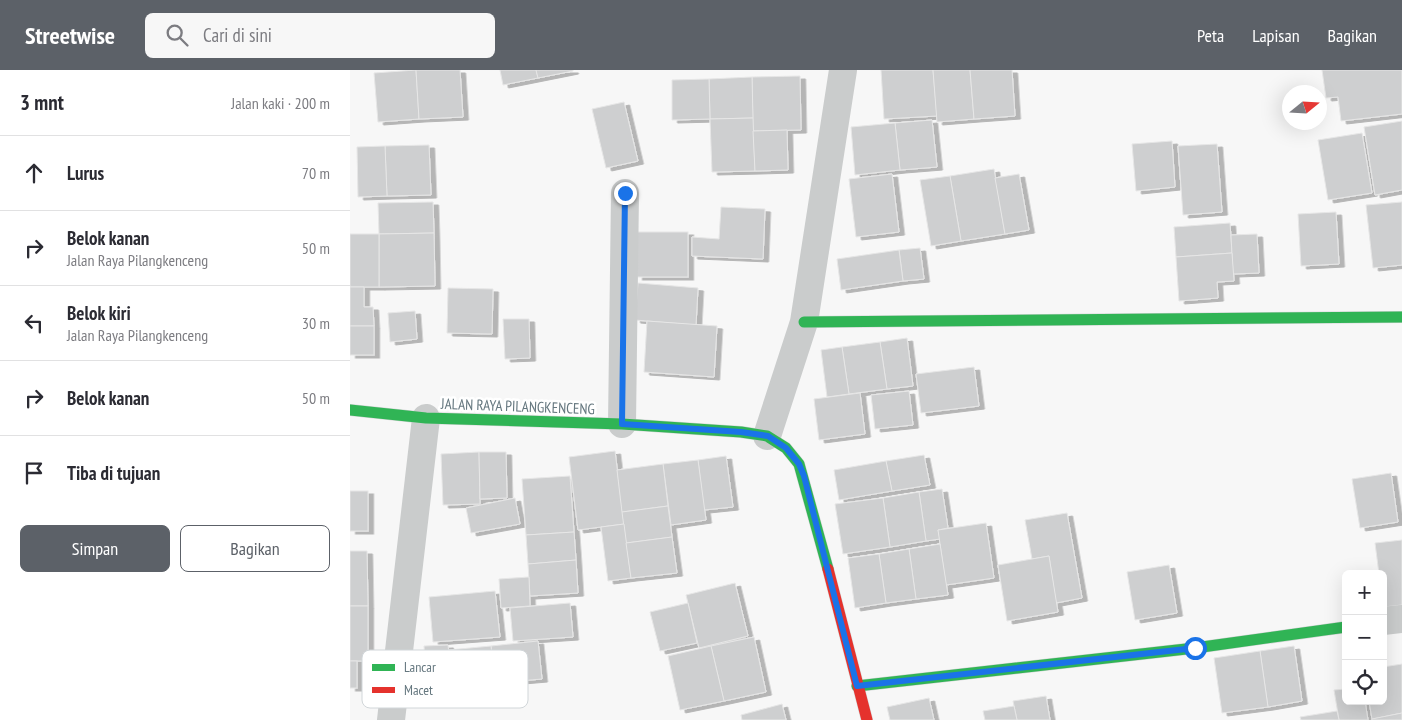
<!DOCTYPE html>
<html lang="id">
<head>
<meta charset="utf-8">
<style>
	:root { --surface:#fff; --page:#f7f7f7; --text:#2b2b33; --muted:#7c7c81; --line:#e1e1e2; --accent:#5c6168 }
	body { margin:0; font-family:"PT Sans Narrow",sans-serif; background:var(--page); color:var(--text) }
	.controls { position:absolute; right:15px; bottom:15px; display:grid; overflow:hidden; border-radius:8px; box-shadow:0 5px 20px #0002 }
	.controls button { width:45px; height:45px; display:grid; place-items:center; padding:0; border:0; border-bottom:1px solid var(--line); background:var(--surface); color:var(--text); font:25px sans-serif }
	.compass { position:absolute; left:932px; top:15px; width:45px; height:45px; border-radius:50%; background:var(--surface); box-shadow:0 5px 20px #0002; rotate:72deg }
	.stop { position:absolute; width:15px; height:15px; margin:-11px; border:4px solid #1a73e8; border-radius:50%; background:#fff }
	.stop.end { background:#1a73e8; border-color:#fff; box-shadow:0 1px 5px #0008 }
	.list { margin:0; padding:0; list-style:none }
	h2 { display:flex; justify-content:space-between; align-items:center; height:65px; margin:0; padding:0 20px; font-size:21px }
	h2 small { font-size:16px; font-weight:400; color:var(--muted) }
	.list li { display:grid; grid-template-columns:32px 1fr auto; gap:15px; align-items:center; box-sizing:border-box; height:75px; padding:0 20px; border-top:1px solid var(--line) }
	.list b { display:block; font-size:19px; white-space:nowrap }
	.list p { margin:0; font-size:16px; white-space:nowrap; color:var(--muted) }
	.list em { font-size:16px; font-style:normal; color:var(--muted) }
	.actions { display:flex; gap:10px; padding:15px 20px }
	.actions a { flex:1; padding:11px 0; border:1px solid var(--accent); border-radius:8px; text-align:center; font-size:18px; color:var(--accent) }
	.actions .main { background:var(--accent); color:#fff }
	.icon { flex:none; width:28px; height:28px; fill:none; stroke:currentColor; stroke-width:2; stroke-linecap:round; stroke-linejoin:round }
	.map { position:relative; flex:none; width:1052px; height:650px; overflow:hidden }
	header { display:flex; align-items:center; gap:30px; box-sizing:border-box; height:70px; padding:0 25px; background:var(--accent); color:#fff }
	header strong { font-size:24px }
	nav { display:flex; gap:28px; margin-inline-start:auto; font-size:18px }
	.search { width:350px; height:45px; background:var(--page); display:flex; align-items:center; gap:12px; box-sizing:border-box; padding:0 18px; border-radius:8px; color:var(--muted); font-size:19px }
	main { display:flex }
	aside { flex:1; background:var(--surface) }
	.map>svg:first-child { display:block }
</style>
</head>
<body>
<header>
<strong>Streetwise</strong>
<div class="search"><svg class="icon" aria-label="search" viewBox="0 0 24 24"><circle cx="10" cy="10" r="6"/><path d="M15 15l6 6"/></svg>Cari di sini</div>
<nav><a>Peta</a><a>Lapisan</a><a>Bagikan</a></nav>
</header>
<main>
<aside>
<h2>3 mnt<small>Jalan kaki · 200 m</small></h2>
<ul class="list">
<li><svg class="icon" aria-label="ahead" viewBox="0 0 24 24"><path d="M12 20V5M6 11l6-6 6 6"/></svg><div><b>Lurus</b></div><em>70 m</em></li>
<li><svg class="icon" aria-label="right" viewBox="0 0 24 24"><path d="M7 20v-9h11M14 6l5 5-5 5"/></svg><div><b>Belok kanan</b><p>Jalan Raya Pilangkenceng</p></div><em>50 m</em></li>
<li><svg class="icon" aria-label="left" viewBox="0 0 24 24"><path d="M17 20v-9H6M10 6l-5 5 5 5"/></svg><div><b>Belok kiri</b><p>Jalan Raya Pilangkenceng</p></div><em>30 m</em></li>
<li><svg class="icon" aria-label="right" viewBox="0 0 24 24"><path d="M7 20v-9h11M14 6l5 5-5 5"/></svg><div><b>Belok kanan</b></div><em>50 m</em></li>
<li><svg class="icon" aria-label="arrive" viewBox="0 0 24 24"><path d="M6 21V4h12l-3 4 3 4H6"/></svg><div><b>Tiba di tujuan</b></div></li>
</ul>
<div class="actions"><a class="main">Simpan</a><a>Bagikan</a></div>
</aside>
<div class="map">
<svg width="1052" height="650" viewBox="0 0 1052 650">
	<defs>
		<filter id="shadow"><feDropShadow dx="5.5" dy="3" stdDeviation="0" flood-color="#0004"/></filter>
	</defs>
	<rect width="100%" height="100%" fill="#f7f7f7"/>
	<g fill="#cecfd0" stroke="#e6e6e6" filter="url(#shadow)">
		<path d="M 66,0 L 69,49 L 28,52 L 24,3 Z"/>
		<path d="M 66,0 L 110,0 L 113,47 L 69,49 Z"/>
		<path d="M 150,0 L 186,0 L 188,8 L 153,15 Z"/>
		<path d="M 186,0 L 223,0 L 223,1 L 188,8 Z"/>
		<path d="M 531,0 L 583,0 L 587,46 L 534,49 Z"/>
		<path d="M 583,0 L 620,0 L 624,49 L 587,52 Z"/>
		<path d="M 620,0 L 662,0 L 665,46 L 624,49 Z"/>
		<path d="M 972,0 L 1052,0 L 1052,44 L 991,51 L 988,27 L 976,28 Z"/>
		<path d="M 450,6 L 451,60 L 403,61 L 402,7 Z"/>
		<path d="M 402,7 L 403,48 L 360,49 L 359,9 Z"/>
		<path d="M 359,9 L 360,49 L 322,50 L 322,10 Z"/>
		<path d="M 274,32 L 288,91 L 256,98 L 242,39 Z"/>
		<path d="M 403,48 L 405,101 L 362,102 L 360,49 Z"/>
		<path d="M 582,50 L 587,97 L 550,100 L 545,53 Z"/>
		<path d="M 1052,51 L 1052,120 L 1025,125 L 1014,57 Z"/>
		<path d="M 545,53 L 550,100 L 505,105 L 501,57 Z"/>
		<path d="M 437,60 L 438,100 L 405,101 L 403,61 Z"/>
		<path d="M 1012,63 L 1022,123 L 978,130 L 968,70 Z"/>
		<path d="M 822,71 L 825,117 L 786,121 L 782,74 Z"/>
		<path d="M 867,74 L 872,142 L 833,145 L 828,76 Z"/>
		<path d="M 79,75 L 81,125 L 37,126 L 35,76 Z"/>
		<path d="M 35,76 L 37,126 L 8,127 L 7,77 Z"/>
		<path d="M 644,99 L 655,164 L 611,171 L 600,106 Z"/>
		<path d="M 542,104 L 549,162 L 506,167 L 499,109 Z"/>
		<path d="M 669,104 L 679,160 L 655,164 L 645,108 Z"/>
		<path d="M 600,106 L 611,171 L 581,176 L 570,110 Z"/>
		<path d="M 83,132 L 84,163 L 29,164 L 28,133 Z"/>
		<path d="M 1052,132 L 1052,195 L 1023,198 L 1016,135 Z"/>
		<path d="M 371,137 L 415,139 L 413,189 L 342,186 L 342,167 L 369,169 Z"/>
		<path d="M 986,142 L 989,194 L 951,196 L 948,144 Z"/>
		<path d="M 880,153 L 882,183 L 826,187 L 824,157 Z"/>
		<rect x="287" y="162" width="51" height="45"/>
		<path d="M 84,163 L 85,216 L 29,217 L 29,164 Z"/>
		<rect x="0" y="164" width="29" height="53"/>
		<path d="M 907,164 L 909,203 L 883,204 L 881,165 Z"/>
		<path d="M 570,178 L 574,209 L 553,211 L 549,180 Z"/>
		<path d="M 549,180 L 553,211 L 491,220 L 487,189 Z"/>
		<path d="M 882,183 L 884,211 L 867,212 L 868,228 L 829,231 L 826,187 Z"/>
		<path d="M 288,213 L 348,218 L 346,255 L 285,250 Z"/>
		<path d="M 0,217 L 14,217 L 14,237 L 23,237 L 24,256 L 0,256 Z"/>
		<path d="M 98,218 L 143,219 L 142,264 L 97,263 Z"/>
		<path d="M 65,241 L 67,269 L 40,272 L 38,243 Z"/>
		<path d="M 153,249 L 179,249 L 180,288 L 155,289 Z"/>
		<path d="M 297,251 L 367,256 L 364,307 L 294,302 Z"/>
		<rect x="0" y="256" width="24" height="29"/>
		<path d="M 557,268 L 563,316 L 537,319 L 530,272 Z"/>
		<path d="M 530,272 L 537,319 L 499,324 L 492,277 Z"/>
		<path d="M 492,277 L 499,324 L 477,327 L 471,280 Z"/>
		<path d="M 624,297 L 629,336 L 571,343 L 566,304 Z"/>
		<path d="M 559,321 L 563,355 L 525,359 L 521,325 Z"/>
		<path d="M 510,323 L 515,364 L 469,370 L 464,329 Z"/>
		<path d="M 265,381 L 274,454 L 228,460 L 219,387 Z"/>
		<path d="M 129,382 L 130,434 L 93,435 L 91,384 Z"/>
		<path d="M 129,382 L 156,382 L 157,428 L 130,429 Z"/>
		<path d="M 574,385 L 580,415 L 542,421 L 536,391 Z"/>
		<path d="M 376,386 L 383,437 L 354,440 L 348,390 Z"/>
		<path d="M 348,390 L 356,450 L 321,455 L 313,394 Z"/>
		<path d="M 536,391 L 542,421 L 489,430 L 484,400 Z"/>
		<path d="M 313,394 L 318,436 L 272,442 L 267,400 Z"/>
		<path d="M 1041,403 L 1048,452 L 1010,458 L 1002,409 Z"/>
		<path d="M 220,406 L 224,462 L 176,465 L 172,409 Z"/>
		<path d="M 592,419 L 598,458 L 588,460 L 590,469 L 576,471 L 569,422 Z"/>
		<rect x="0" y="421" width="18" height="40"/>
		<path d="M 569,422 L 576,471 L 540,477 L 533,428 Z"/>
		<path d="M 165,428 L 170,454 L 121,463 L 116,438 Z"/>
		<path d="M 533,428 L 540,477 L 493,484 L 485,434 Z"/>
		<path d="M 318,436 L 322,467 L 276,473 L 272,442 Z"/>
		<path d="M 717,443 L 732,528 L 706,533 L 699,486 L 682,489 L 675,450 Z"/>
		<path d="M 636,453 L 644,508 L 596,515 L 588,460 Z"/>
		<path d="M 274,454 L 281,508 L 258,511 L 251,457 Z"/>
		<path d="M 224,462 L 226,490 L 178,494 L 176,465 Z"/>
		<path d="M 322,467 L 327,503 L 281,508 L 276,473 Z"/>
		<path d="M 1052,470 L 1052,535 L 1034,537 L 1033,504 L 1029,504 L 1025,473 Z"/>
		<path d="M 590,474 L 598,525 L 566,529 L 559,479 Z"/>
		<path d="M 559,479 L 566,529 L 536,533 L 529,484 Z"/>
		<path d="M 0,481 L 17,481 L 18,536 L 0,536 Z"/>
		<path d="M 529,484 L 536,533 L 505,538 L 498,488 Z"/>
		<path d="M 699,486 L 708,542 L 657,551 L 648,495 Z"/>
		<path d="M 226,490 L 228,523 L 180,526 L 178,494 Z"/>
		<path d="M 819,495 L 827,543 L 785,550 L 777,502 Z"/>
		<path d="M 179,507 L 180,536 L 151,538 L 149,509 Z"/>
		<path d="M 385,513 L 398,566 L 349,578 L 336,525 Z"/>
		<path d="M 145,521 L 150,567 L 83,572 L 79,527 Z"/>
		<path d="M 220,533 L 223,567 L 163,571 L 160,538 Z"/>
		<path d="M 338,533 L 347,573 L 310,581 L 300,542 Z"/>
		<rect x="0" y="536" width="18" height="55"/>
		<path d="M 404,567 L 416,622 L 374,631 L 361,576 Z"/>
		<path d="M 188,571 L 192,609 L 145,613 L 141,576 Z"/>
		<path d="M 98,575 L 103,628 L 78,630 L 74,576 Z"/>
		<path d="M 141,576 L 145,613 L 102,617 L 99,580 Z"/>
		<path d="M 361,576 L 374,631 L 330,640 L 318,586 Z"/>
		<path d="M 944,576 L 952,631 L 918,637 L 910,581 Z"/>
		<path d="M 910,581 L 918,637 L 872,643 L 864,588 Z"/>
		<rect x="0" y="591" width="7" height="27"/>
		<path d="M 1052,594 L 1052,643 L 1022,649 L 1019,631 L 1033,631 L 1033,597 Z"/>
		<path d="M 996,619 L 996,631 L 1015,631 L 1018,650 L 989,650 L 984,620 Z"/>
		<path d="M 696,626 L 700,650 L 667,650 L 663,631 Z"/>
		<path d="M 579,628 L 584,650 L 540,650 L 537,637 Z"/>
		<path d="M 432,634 L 436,650 L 392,650 L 391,645 Z"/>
		<path d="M 664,636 L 667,650 L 635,650 L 633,641 Z"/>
		<path d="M 987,641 L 989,650 L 951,650 L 950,647 Z"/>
		<path d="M 1052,643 L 1052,650 L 1022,650 L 1022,649 Z"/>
	</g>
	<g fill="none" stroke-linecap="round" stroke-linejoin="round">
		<g stroke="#d3d4d5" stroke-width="12">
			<g id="fast">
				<path d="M 454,252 L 1052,247"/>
				<path d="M 0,340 L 76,348 L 272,354 L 391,362 L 417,366 L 436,378 L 449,394 L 478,499"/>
				<path d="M 507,616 L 845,578 L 996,557"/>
			</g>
		</g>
		<g stroke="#d3d4d5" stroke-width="12">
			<path id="jam" d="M 478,499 L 517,650"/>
		</g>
		<g stroke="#cacccc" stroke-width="28">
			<path d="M 272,354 L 275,123"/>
			<path d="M 417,366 L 454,252 L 493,0"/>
			<path d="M 1033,551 L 1052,549"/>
			<path d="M 41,650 L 76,348"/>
		</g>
		<use href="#fast" stroke="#30b455" stroke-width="11"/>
		<use href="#jam" stroke="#e5322d" stroke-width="11"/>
	</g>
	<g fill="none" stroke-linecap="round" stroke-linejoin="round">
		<path stroke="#1a73e8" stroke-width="6" d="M 275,123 L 272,354 L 391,362 L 418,366 L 436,378 L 449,394 L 454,406 L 507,616 L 845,578"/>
	</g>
	<g text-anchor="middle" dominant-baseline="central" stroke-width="5" stroke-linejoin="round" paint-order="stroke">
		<g font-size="15" fill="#65777f" stroke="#fff">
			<text transform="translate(168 336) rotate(2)">JALAN RAYA PILANGKENCENG</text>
		</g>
	</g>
	<rect x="12" y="580" width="166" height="58" rx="8" fill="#fff" stroke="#d1d6d9" stroke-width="1"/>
	<rect x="22" y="594" width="23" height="7" fill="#30b455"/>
	<rect x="22" y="617" width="23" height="6" fill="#e5322d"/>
	<g font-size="14" fill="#65777f">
		<text x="54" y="602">Lancar</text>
		<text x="54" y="625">Macet</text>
	</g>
</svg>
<div class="controls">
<button>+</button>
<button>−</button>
<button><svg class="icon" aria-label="locate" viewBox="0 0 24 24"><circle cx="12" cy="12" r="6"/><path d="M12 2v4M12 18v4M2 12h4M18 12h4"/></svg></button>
</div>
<svg class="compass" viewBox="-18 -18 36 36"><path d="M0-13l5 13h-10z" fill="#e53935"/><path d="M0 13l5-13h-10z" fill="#7c7c81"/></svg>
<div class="stop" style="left:845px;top:578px"></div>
<div class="stop end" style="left:275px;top:123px"></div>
</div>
</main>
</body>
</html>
